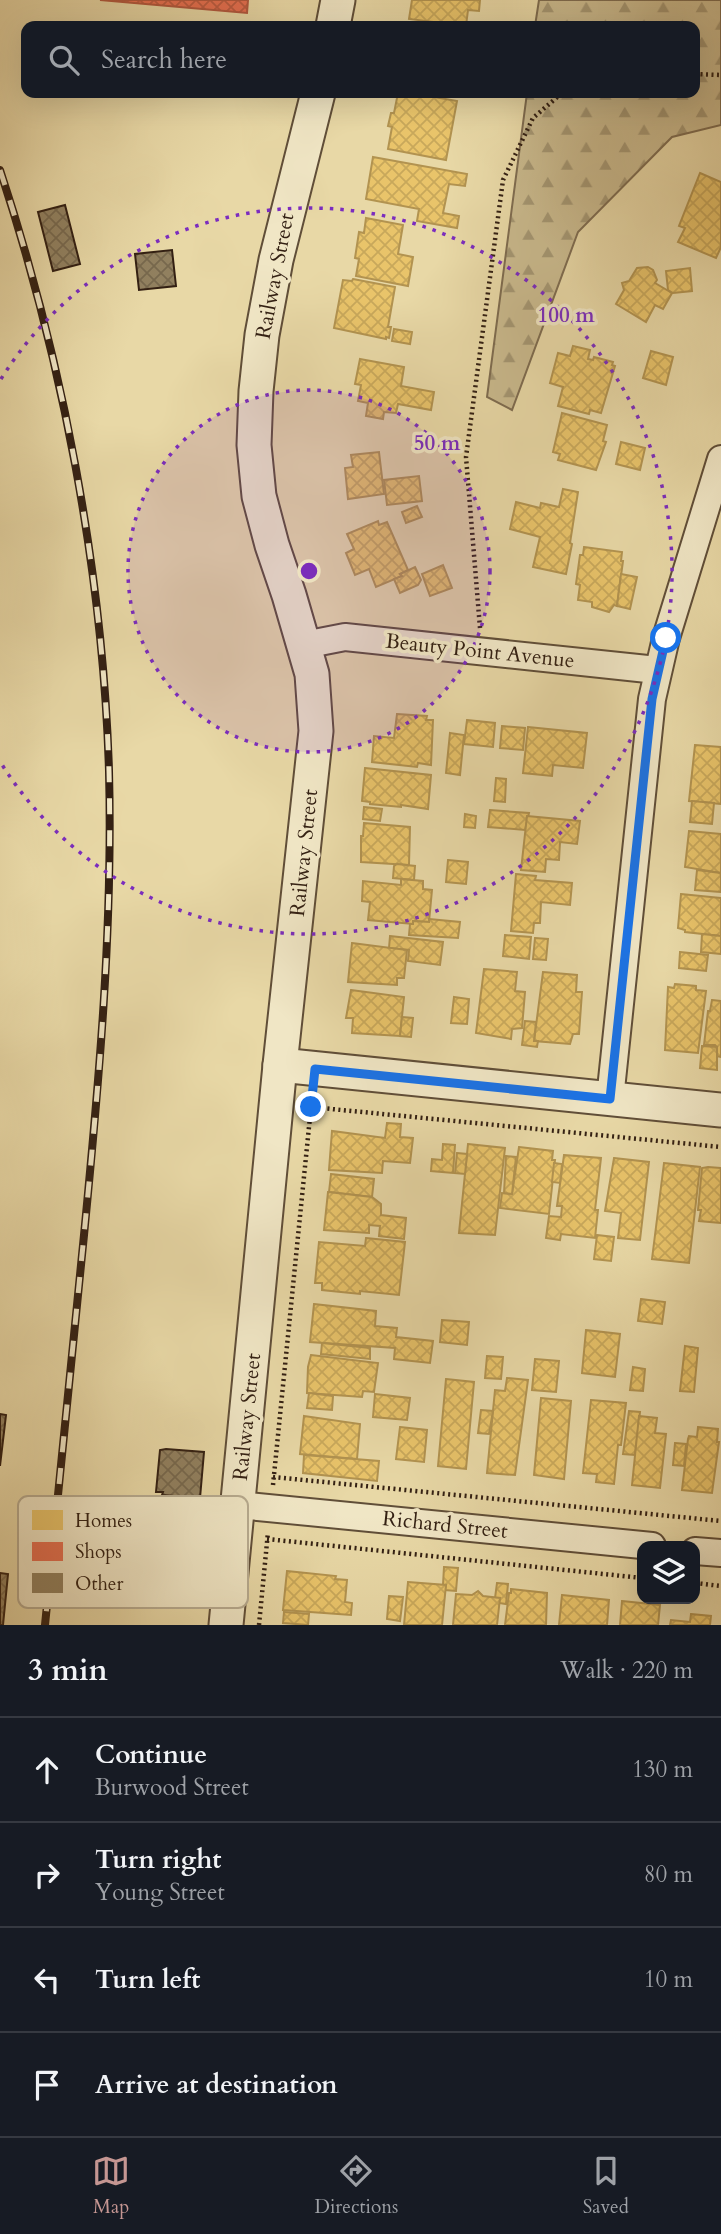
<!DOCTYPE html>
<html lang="en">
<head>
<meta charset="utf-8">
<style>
	:root { --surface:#171b24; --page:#20242c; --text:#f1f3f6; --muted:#9ea1a6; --line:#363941; --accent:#c59692 }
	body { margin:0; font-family:Cardo,serif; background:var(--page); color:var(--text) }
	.controls { position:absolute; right:21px; bottom:21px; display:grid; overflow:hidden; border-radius:14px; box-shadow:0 7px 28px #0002 }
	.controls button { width:63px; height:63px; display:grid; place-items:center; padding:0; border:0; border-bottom:2px solid var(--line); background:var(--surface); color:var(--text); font:35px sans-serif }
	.stop { position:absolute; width:21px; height:21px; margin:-16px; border:5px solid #1a73e8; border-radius:50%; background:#fff }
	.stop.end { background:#1a73e8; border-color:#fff; box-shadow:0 2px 7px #0008 }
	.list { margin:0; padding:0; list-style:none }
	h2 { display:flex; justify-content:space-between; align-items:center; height:91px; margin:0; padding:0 28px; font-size:30px }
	h2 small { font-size:23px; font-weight:400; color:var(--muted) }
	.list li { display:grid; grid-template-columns:46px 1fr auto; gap:21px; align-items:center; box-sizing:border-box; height:105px; padding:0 28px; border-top:2px solid var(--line) }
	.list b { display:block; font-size:26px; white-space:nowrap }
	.list p { margin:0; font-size:23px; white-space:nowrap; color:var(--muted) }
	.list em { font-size:23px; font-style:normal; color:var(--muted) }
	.icon { flex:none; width:38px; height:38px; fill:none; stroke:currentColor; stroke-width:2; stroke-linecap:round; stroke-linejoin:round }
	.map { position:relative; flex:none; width:721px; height:1625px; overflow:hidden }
	.search { position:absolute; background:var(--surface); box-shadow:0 7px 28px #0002; left:21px; right:21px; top:21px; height:77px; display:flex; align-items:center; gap:18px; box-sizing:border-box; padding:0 24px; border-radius:14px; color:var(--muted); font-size:26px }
	.sheet { height:511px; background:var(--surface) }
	nav { display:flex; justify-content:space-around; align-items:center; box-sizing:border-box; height:98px; border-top:2px solid var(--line); background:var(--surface); font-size:19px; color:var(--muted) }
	nav a { display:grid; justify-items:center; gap:4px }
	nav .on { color:var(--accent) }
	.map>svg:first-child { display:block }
</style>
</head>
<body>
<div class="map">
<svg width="721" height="1625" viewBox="0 0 721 1625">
	<defs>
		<pattern id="forest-firs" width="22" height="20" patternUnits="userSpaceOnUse" patternTransform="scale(1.75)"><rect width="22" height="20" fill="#c9b98d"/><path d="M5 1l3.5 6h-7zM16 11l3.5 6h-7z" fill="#a49672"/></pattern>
		<pattern id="homes-cross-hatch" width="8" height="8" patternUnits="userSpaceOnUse" patternTransform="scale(1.75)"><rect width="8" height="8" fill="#e9c46a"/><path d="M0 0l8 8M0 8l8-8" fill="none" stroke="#c8a85b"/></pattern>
		<pattern id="shops-cross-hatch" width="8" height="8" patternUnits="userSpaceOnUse" patternTransform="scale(1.75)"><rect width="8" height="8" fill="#e76f51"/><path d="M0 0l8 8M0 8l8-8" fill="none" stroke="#bc5b42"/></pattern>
		<pattern id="building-cross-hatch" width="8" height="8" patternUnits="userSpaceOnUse" patternTransform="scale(1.75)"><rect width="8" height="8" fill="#91805f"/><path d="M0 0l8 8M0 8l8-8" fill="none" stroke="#77684d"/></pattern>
	</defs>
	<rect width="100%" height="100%" fill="#e8d8a6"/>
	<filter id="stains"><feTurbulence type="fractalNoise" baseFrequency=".00286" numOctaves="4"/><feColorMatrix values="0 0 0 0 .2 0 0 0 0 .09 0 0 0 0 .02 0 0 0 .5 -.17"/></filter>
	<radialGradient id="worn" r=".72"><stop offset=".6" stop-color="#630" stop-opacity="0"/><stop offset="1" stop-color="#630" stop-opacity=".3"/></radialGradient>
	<path fill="url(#forest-firs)" stroke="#7e6c50" stroke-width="2" d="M 539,0 L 721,0 L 721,125 L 672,137 L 578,232 L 512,410 L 487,397 L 527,93 L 695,93 L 695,26 L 535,26 Z"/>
	<g fill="url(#homes-cross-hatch)" stroke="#b29350" stroke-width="2">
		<path d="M 412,0 L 480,0 L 479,11 L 468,10 L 466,26 L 409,19 Z"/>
		<path d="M 398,93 L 412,93 L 457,101 L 446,160 L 388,149 L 392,127 L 388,126 L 391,113 L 394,113 Z"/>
		<path d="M 373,157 L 467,174 L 465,186 L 449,184 L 443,213 L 459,216 L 457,228 L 417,221 L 419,209 L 366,199 Z"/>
		<path d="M 700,173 L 721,182 L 721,247 L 716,258 L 678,242 L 685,228 L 679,226 Z"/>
		<path d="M 366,218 L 403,225 L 398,254 L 413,257 L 408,286 L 356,276 L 359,259 L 355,258 L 359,232 L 364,233 Z"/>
		<path d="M 648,267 L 653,270 L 657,280 L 655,283 L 672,293 L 663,309 L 655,305 L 646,322 L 616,304 L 624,290 L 622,283 L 629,281 L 637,268 Z"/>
		<path d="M 690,268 L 692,291 L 673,293 L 668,290 L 666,271 Z"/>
		<path d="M 353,279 L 395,287 L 388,327 L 391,327 L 389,338 L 386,337 L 386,339 L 334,328 L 343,280 L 352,281 Z"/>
		<path d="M 394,329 L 412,332 L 410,344 L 392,341 Z"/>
		<path d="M 573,346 L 590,350 L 588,359 L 593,360 L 594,357 L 613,362 L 612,365 L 615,366 L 601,413 L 590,410 L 589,414 L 558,406 L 563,387 L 550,383 L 558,353 L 570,356 Z"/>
		<path d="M 651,351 L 673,357 L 666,385 L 643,378 Z"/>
		<path d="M 360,359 L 404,367 L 401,386 L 434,392 L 431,410 L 398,404 L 396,413 L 384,412 L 383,419 L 366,416 L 368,403 L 358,401 L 361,385 L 355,384 Z"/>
		<path d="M 562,413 L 607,425 L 603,441 L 606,442 L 596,470 L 558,460 L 560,454 L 553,452 Z"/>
		<path d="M 621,442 L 645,448 L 640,470 L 616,464 Z"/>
		<path d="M 379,452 L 384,494 L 348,499 L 345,468 L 353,467 L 351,455 Z"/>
		<path d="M 419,476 L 422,501 L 387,505 L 384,480 Z"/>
		<path d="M 563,489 L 578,492 L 570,543 L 572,544 L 566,574 L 533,567 L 540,537 L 510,529 L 516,502 L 540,508 L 541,503 L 559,507 Z"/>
		<path d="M 417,506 L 422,517 L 406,523 L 402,512 Z"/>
		<path d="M 378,521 L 379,525 L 387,522 L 408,570 L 400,574 L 402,576 L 376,587 L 369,569 L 355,575 L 346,553 L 354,549 L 347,534 Z"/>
		<path d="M 584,547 L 622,552 L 621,561 L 623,561 L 617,606 L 614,605 L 609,612 L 592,607 L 592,602 L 578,600 L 580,585 L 576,584 L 580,555 L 583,555 Z"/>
		<path d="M 443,565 L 452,588 L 430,596 L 422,574 Z"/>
		<path d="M 415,567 L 421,580 L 418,585 L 400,593 L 394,579 L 402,576 L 400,574 Z"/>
		<path d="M 621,574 L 637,577 L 630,609 L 617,606 Z"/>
		<path d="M 397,714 L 427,716 L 426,720 L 433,720 L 431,765 L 418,763 L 417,767 L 372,762 L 374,736 L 394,738 Z"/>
		<path d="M 467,720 L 495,723 L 493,747 L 464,744 Z"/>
		<path d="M 502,726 L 525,728 L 523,750 L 500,748 Z"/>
		<path d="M 528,727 L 587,733 L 583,768 L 553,765 L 552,776 L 523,773 Z"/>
		<path d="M 450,733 L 464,735 L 460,775 L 446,773 Z"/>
		<path d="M 695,745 L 721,747 L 721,804 L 689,801 Z"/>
		<path d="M 365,768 L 431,775 L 428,809 L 401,805 L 401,807 L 370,804 L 370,802 L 362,801 Z"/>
		<path d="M 496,778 L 506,779 L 505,802 L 494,801 Z"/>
		<path d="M 692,801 L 714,803 L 712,824 L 690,822 Z"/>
		<path d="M 364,807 L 382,809 L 380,821 L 363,819 Z"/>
		<path d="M 490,810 L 529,813 L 525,830 L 488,827 Z"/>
		<path d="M 465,814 L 476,816 L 475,828 L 464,827 Z"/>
		<path d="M 527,816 L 580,821 L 577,844 L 560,842 L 559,860 L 546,859 L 545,872 L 521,870 Z"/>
		<path d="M 364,823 L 410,827 L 409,865 L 361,862 L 361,836 L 363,836 Z"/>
		<path d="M 689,831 L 721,834 L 721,873 L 685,867 Z"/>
		<path d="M 448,860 L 468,862 L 466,884 L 446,882 Z"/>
		<path d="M 397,864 L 415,866 L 414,880 L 393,878 L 394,866 Z"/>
		<path d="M 697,870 L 721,873 L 721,892 L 695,890 Z"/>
		<path d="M 516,874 L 536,876 L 535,880 L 572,883 L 570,905 L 541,902 L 540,923 L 534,923 L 533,933 L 511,931 Z"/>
		<path d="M 401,879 L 423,881 L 423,889 L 432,890 L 429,922 L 413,921 L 413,924 L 368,920 L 370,902 L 362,901 L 363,881 L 401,885 Z"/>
		<path d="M 681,894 L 721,898 L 721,936 L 685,932 L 685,930 L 678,928 Z"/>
		<path d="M 429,919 L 460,922 L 458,938 L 409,935 L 410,924 L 413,924 L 413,921 L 429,922 Z"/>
		<path d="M 702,934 L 721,936 L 721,954 L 701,952 Z"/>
		<path d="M 505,935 L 531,937 L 529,959 L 503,956 Z"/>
		<path d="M 390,936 L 443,942 L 440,965 L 408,961 L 409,950 L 389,948 Z"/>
		<path d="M 535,938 L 548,939 L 546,960 L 533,959 Z"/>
		<path d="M 352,943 L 407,950 L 404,978 L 397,978 L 397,985 L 348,982 Z"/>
		<path d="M 680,952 L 708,955 L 706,971 L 679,968 Z"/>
		<path d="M 484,969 L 517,972 L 515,991 L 525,992 L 522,1028 L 512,1029 L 511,1039 L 476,1033 Z"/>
		<path d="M 543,972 L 577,975 L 576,992 L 582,992 L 579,1034 L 573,1034 L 570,1044 L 534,1041 Z"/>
		<path d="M 675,984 L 696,986 L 696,990 L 706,991 L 698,1053 L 665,1050 L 668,987 L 674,988 Z"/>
		<path d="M 351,990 L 404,997 L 400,1036 L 352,1033 L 353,1018 L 346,1018 Z"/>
		<path d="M 454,997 L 469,999 L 467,1024 L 451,1023 Z"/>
		<path d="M 712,1000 L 721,1001 L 721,1057 L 716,1056 L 717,1047 L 715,1045 L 704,1045 L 708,1011 L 710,1011 Z"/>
		<path d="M 402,1017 L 413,1018 L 411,1037 L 400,1036 Z"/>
		<path d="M 525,1021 L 536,1022 L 534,1041 L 538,1041 L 537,1047 L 522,1045 Z"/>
		<path d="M 702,1046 L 717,1047 L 717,1070 L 700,1068 Z"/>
		<path d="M 387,1123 L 401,1124 L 400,1137 L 413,1138 L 410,1163 L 383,1161 L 382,1173 L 329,1170 L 332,1131 L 385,1138 Z"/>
		<path d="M 443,1144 L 455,1145 L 453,1173 L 431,1171 L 432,1159 L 442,1160 Z"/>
		<path d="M 468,1144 L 505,1148 L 495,1235 L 459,1233 Z"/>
		<path d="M 519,1147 L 553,1151 L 552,1160 L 555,1160 L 549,1214 L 500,1208 L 502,1193 L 512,1194 Z"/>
		<path d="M 457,1153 L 467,1154 L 465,1174 L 455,1173 Z"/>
		<path d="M 564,1155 L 601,1158 L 595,1210 L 598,1210 L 595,1238 L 561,1234 L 560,1240 L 546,1238 L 549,1216 L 561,1217 L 562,1206 L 557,1206 Z"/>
		<path d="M 506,1156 L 516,1157 L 512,1194 L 504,1193 Z"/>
		<path d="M 614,1158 L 649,1162 L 640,1240 L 618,1238 L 621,1213 L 605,1211 Z"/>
		<path d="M 554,1163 L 562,1164 L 560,1183 L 552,1182 Z"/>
		<path d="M 664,1163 L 700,1167 L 689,1263 L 652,1259 Z"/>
		<path d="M 708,1167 L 721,1168 L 721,1223 L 699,1221 L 701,1210 L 698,1210 L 702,1168 Z"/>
		<path d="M 331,1174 L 374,1179 L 372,1197 L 329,1192 Z"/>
		<path d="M 328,1192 L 372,1197 L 381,1204 L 381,1215 L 406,1218 L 404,1239 L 379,1236 L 380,1226 L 369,1225 L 369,1233 L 324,1230 Z"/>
		<path d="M 597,1235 L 614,1237 L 611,1261 L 594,1259 Z"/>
		<path d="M 366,1238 L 405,1242 L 399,1295 L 360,1291 L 360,1294 L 322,1290 L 322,1283 L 315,1283 L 319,1242 L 365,1246 Z"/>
		<path d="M 641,1299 L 665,1302 L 662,1324 L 638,1321 Z"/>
		<path d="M 314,1304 L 376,1311 L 375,1326 L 397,1328 L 396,1337 L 433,1341 L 430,1363 L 394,1359 L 395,1348 L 310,1342 Z"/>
		<path d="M 442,1320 L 469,1322 L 467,1345 L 440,1342 Z"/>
		<path d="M 586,1330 L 620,1334 L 615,1377 L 582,1373 Z"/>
		<path d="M 322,1343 L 370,1348 L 370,1359 L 321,1354 Z"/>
		<path d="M 685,1346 L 698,1348 L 694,1392 L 680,1391 Z"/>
		<path d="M 311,1355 L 378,1363 L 374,1392 L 363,1391 L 362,1397 L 307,1393 L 308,1367 Z"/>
		<path d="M 487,1356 L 503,1357 L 501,1379 L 485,1378 Z"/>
		<path d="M 535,1359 L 559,1361 L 556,1392 L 532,1390 Z"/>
		<path d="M 633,1367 L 645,1369 L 643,1391 L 630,1390 Z"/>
		<path d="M 507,1378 L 528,1380 L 515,1475 L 487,1473 L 495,1390 L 505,1391 Z"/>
		<path d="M 446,1379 L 474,1382 L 466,1469 L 438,1466 Z"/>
		<path d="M 309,1393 L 333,1396 L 332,1410 L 307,1408 Z"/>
		<path d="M 375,1394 L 410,1398 L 407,1420 L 373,1417 Z"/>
		<path d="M 541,1398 L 571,1401 L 564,1479 L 534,1475 Z"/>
		<path d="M 591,1400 L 626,1403 L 621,1445 L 618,1445 L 614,1484 L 596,1482 L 597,1474 L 583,1473 Z"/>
		<path d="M 481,1410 L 493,1411 L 489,1434 L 478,1433 Z"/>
		<path d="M 629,1411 L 640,1412 L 635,1455 L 623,1454 Z"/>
		<path d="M 304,1416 L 360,1424 L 357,1459 L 300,1454 Z"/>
		<path d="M 639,1416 L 657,1418 L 655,1433 L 666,1434 L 660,1488 L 632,1485 Z"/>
		<path d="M 400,1427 L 427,1430 L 424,1462 L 396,1459 Z"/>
		<path d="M 698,1427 L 718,1429 L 717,1442 L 719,1442 L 712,1493 L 682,1490 L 688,1439 L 689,1436 L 697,1437 Z"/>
		<path d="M 675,1443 L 686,1444 L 684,1466 L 673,1465 Z"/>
		<path d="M 304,1455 L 379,1461 L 377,1481 L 303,1473 Z"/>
		<path d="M 444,1567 L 458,1568 L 456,1591 L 445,1590 L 446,1585 L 443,1585 Z"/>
		<path d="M 287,1571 L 336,1576 L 335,1579 L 347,1580 L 345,1602 L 352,1603 L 351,1615 L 283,1610 Z"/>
		<path d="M 408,1582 L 446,1585 L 442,1625 L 404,1625 Z"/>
		<path d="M 497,1583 L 508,1584 L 506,1604 L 499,1603 L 500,1598 L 495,1598 Z"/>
		<path d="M 511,1589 L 547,1593 L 546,1625 L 505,1625 L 509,1593 L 511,1593 Z"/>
		<path d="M 478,1591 L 483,1596 L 500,1598 L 497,1625 L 453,1625 L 456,1594 L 472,1595 Z"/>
		<path d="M 562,1595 L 609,1600 L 607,1625 L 559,1625 Z"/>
		<path d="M 389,1596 L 403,1597 L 400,1621 L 387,1619 Z"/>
		<path d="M 622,1601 L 660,1605 L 658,1625 L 620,1625 Z"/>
		<path d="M 284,1612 L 309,1614 L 308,1625 L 283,1623 Z"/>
		<path d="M 691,1614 L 711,1616 L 710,1625 L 670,1625 L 671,1620 L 690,1622 Z"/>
	</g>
	<path fill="url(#shops-cross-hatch)" stroke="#b1573e" stroke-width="2" d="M 100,0 L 248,0 L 247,13 Z"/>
	<g fill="url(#building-cross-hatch)" stroke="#332013" stroke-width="2">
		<path d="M 65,205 L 80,264 L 53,271 L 38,212 Z"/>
		<path d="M 172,250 L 176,286 L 139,290 L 135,254 Z"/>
		<path d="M 0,1414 L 6,1415 L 0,1466 Z"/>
		<path d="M 166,1449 L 204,1452 L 200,1498 L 162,1495 L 163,1492 L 156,1492 L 160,1450 Z"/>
		<path d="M 0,1573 L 8,1574 L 3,1625 L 0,1625 Z"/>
	</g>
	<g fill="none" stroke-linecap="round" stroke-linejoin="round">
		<g stroke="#604e38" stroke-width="30">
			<g id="minor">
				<path d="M 304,645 L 345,637 L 657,670"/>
				<path d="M 610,1099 L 652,699 L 666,638 L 721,459"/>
				<path d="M 238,1505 L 652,1546"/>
				<path d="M 695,1551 L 721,1553"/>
			</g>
		</g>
		<g stroke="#604e38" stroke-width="37">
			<g id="tertiary">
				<path d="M 333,26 L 338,0"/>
				<path d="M 280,1065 L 721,1110"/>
				<path d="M 226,1625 L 280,1065 L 316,731 L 312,674 L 289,595 L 272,545 L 259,496 L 254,445 L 256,391 L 262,335 L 276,260 L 318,93"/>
			</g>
		</g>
		<g stroke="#332013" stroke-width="4.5" stroke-dasharray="2 3.5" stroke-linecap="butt">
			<path d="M 695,74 L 721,75"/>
			<path d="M 480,628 L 466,457 L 503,180 L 533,118 L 562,93"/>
			<path d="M 311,1107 L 721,1147"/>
			<path d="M 273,1477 L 721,1521"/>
			<path d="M 273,1485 L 312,1097"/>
			<path d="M 267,1539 L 642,1578"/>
			<path d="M 695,1583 L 721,1586"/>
			<path d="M 259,1625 L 268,1532"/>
		</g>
		<use href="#minor" stroke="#f0e6c5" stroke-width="26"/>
		<use href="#tertiary" stroke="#f0e6c5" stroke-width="33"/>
		<g stroke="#332013" stroke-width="8">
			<path id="rail" d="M 0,170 C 62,358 103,572 109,771 C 113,927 99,1081 84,1235 C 71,1365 58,1495 45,1625"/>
		</g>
		<use href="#rail" stroke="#f0e6c5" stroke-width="5" stroke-dasharray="16" stroke-linecap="butt"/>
	</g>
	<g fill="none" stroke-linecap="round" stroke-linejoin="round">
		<path stroke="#1a73e8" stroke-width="9" d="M 311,1107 L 315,1069 L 610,1099 L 652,699 L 666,638"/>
	</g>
	<circle cx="309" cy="571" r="181" fill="#7b2cbf" fill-opacity=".12"/>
	<g fill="none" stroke="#7b2cbf" stroke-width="3.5" stroke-dasharray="3.5 7">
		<circle cx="309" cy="571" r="181"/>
		<path d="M1 379A363 363 0 1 1 1 763"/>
	</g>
	<g text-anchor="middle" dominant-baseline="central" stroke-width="7" stroke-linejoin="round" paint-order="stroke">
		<g font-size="21" fill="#332013" stroke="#f0e6c5">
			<text transform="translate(275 276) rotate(-79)">Railway Street</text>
			<text transform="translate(480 651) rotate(6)">Beauty Point Avenue</text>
			<text transform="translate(304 853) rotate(-84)">Railway Street</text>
			<text transform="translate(247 1417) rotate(-84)">Railway Street</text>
			<text transform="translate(445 1525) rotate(6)">Richard Street</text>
		</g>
	</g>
	<rect x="18" y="1496" width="230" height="112" rx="10" fill="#f0e6c5" stroke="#b7ab90" stroke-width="2"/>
	<rect x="32" y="1510" width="31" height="20" fill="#e9c46a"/>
	<rect x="32" y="1542" width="31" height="19" fill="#e76f51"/>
	<rect x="32" y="1573" width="31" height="20" fill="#91805f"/>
	<g font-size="19" fill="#332013">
		<text x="75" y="1527">Homes</text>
		<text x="75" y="1558">Shops</text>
		<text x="75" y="1590">Other</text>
	</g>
	<circle cx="309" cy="571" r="10" fill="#7b2cbf" stroke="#f0e6c5" stroke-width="3.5"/>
	<g font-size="21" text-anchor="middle" font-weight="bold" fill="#7b2cbf" stroke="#f0e6c5" stroke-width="7" stroke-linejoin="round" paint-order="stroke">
		<text x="566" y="322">100 m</text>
		<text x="437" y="450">50 m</text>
	</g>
	<rect width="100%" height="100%" filter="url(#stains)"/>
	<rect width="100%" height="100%" fill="url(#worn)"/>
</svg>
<div class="controls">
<button><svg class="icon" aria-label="layers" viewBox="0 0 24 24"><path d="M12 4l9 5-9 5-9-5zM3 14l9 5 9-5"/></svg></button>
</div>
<div class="stop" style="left:666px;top:638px"></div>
<div class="stop end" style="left:311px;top:1107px"></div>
<div class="search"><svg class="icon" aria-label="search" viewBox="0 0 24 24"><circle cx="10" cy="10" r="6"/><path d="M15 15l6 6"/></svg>Search here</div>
</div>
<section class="sheet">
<h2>3 min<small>Walk · 220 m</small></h2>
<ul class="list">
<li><svg class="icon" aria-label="ahead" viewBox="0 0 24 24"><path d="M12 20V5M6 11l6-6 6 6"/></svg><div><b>Continue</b><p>Burwood Street</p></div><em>130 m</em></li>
<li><svg class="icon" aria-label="right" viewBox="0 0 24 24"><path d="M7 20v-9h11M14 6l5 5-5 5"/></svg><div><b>Turn right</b><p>Young Street</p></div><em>80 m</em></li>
<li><svg class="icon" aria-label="left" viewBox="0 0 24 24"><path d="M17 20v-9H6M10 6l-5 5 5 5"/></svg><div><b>Turn left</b></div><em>10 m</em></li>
<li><svg class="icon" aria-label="arrive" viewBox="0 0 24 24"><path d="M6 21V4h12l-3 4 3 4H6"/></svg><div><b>Arrive at destination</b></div></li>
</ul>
</section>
<nav>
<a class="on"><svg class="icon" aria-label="map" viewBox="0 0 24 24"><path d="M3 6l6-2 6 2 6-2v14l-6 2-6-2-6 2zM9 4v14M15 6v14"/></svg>Map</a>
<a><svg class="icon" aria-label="directions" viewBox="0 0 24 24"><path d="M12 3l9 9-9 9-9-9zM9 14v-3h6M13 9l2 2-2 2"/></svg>Directions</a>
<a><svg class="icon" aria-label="saved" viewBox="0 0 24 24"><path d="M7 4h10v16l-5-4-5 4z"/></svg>Saved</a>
</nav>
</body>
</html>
